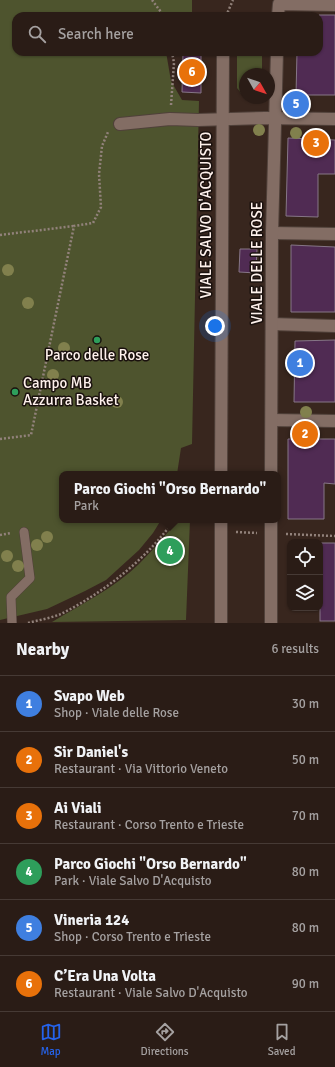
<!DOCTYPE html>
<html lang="en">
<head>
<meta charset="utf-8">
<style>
	:root { --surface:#2a1c16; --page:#362923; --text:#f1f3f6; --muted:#a5a1a1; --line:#463a35; --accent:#2563eb }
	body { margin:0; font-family:Signika,sans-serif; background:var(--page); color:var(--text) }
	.controls { position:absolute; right:12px; bottom:12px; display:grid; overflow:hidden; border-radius:8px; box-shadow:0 1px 3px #0004 }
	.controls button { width:36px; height:36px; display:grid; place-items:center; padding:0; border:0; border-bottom:1px solid var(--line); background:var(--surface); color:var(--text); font:20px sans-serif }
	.compass { position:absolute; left:239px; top:68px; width:36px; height:36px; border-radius:50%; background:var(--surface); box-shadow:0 1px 3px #0004; rotate:130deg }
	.you { position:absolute; left:215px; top:326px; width:14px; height:14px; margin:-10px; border:3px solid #fff; border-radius:50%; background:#1a73e8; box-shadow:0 0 0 6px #1a73e833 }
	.badge { display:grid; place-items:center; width:26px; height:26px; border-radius:50%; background:var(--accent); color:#fff; font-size:13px; font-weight:700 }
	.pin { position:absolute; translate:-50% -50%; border:2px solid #fff; box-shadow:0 1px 4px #0006 }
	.popup { position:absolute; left:59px; top:471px; width:222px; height:52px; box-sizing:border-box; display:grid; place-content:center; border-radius:8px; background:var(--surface); filter:drop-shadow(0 1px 3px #0005); font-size:13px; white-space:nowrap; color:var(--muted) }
	.popup b { font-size:15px; color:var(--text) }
	.popup::after { content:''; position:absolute; left:50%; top:100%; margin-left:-8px; border:8px solid transparent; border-top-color:var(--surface) }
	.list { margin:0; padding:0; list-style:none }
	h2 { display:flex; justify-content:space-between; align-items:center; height:52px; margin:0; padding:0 16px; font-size:17px }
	h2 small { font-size:13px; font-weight:400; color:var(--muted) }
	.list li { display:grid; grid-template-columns:26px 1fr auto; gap:12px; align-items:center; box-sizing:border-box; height:56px; padding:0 16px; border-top:1px solid var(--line) }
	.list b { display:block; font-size:15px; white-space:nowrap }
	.list p { margin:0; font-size:13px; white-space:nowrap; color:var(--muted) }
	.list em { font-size:13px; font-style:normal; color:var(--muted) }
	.icon { flex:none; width:22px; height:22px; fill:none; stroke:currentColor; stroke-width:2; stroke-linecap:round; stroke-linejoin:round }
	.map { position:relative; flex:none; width:335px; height:623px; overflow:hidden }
	.search { position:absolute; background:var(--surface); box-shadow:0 1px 3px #0004; left:12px; right:12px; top:12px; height:44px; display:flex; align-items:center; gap:10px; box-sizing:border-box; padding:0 14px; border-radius:12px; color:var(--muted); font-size:15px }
	.sheet { height:388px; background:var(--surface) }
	nav { display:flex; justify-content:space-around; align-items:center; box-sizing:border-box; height:56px; border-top:1px solid var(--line); background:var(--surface); font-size:11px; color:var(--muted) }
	nav a { display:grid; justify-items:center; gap:2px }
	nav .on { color:var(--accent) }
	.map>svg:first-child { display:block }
</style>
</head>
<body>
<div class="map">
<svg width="335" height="623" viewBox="0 0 335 623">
	<rect width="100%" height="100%" fill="#38261e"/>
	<g fill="#4e542e">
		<path d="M 0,0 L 192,0 L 192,16 L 16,16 L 16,52 L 166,52 L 171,81 L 182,100 L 199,101 L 192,444 L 181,448 L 177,474 L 62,474 L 62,520 L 161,520 L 153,533 L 139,550 L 106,580 L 85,591 L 47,609 L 0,620 Z"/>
		<path d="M 237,52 L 262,52 L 262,74 L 245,74 L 245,95 L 241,93 L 237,88 Z"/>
		<path d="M 178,520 L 190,520 L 186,620 L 52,622 C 82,604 114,588 139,564 C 153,550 166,535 178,520 Z"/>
	</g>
	<g fill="#502b53" stroke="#867687">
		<path d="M 319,15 L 335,15 L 335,95 L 296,95 L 297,52 L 319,52 Z"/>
		<path d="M 183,52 L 201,52 L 201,93 L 182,92 Z"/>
		<path d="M 288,138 L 335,140 L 335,174 L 318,174 L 318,217 L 286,216 Z"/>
		<path d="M 291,245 L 335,247 L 335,312 L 291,312 Z"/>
		<path d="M 240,249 L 257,249 L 256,273 L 239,272 Z"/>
		<path d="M 335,340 L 335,402 L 294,402 L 295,341 Z"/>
		<path d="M 288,439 L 335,439 L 335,484 L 324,483 L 324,519 L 288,519 Z"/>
		<rect x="320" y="543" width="15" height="78"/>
	</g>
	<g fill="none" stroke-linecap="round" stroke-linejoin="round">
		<g stroke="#50413a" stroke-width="10">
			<path id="lane" d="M 12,623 L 11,597 L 30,578 L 24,532"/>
		</g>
		<g stroke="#50413a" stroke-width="14">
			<g id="street">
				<path d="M 278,16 L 279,4 L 335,5"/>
				<path d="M 120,124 L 170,119 L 198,120 L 265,118 L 335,119"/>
				<path d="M 272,233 L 335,234"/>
				<path d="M 272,324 L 335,326"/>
				<path d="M 272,420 L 335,421"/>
				<path d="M 221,474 L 223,52"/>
				<path d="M 271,474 L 272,233 L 277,52"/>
				<path d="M 221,623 L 221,520"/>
				<path d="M 271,623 L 271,520"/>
			</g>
		</g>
		<g stroke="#92827b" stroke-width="2.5" stroke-dasharray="2 2" stroke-linecap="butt">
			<path d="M 152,0 L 164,16"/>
			<path d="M 226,16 L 233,0"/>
			<path d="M 171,105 L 174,63 L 172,52"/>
			<path d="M 0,235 L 74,226"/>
			<path d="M 0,439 L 31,435 L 74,226 L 93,223 L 101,207 L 99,174 L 102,146 L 108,132"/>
			<path d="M 236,532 L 257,533"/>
			<path d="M 286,534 L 335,536"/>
			<path d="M 0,535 L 11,533"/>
			<path d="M 28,623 C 39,620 51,618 61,614 C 103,593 147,559 174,520"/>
		</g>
		<use href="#lane" stroke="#836d64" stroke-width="9"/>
		<use href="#street" stroke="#836d64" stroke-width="12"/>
	</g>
	<g fill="#81804d">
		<circle cx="297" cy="110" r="6"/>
		<circle cx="259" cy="130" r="6"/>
		<circle cx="296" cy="133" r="6"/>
		<circle cx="8" cy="270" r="6"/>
		<circle cx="28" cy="303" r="6"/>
		<circle cx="64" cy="348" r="6"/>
		<circle cx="53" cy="375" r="6"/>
		<circle cx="117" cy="402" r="6"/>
		<circle cx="306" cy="412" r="6"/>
		<circle cx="47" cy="537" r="6"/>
		<circle cx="37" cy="545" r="6"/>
		<circle cx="7" cy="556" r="6"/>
		<circle cx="18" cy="566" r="6"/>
	</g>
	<g fill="#2e9e5b" stroke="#1a110e" stroke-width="1.5">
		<circle cx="97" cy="340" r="4"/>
		<circle cx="15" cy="392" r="4"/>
	</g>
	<g text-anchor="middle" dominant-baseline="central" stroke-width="3" stroke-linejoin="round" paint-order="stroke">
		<g font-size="15" fill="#fef1ec" stroke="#1a110e">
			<text transform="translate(206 215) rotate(-90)">VIALE SALVO D'ACQUISTO</text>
			<text transform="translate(257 263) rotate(-90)">VIALE DELLE ROSE</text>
		</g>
		<g font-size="15" fill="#fef1ec" stroke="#1a110e">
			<text x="97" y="355">Parco delle Rose</text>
			<text x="23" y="383" text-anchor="start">Campo MB<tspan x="23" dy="17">Azzurra Basket</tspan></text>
		</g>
	</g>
</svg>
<div class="controls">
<button><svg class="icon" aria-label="locate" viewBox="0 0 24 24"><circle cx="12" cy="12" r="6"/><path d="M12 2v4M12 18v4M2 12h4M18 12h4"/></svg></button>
<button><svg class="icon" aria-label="layers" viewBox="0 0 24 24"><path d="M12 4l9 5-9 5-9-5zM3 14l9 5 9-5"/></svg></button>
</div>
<svg class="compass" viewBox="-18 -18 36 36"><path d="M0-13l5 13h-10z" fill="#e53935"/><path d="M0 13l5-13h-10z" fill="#a5a1a1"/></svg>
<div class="you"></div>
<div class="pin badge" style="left:300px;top:363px;background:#3f7fe0">1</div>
<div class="pin badge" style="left:305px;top:434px;background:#e8710a">2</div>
<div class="pin badge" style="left:316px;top:143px;background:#e8710a">3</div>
<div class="pin badge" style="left:170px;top:551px;background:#2e9e5b">4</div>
<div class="popup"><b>Parco Giochi &quot;Orso Bernardo&quot;</b>Park</div>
<div class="pin badge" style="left:296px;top:104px;background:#3f7fe0">5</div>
<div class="pin badge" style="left:192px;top:72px;background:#e8710a">6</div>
<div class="search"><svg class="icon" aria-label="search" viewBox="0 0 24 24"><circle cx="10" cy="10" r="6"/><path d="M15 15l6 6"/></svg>Search here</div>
</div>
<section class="sheet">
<h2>Nearby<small>6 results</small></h2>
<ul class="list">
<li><span class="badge" style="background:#3f7fe0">1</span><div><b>Svapo Web</b><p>Shop · Viale delle Rose</p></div><em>30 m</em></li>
<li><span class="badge" style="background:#e8710a">2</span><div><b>Sir Daniel's</b><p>Restaurant · Via Vittorio Veneto</p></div><em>50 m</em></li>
<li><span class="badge" style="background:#e8710a">3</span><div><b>Ai Viali</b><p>Restaurant · Corso Trento e Trieste</p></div><em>70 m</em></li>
<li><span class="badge" style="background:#2e9e5b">4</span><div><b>Parco Giochi &quot;Orso Bernardo&quot;</b><p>Park · Viale Salvo D'Acquisto</p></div><em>80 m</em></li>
<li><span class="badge" style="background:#3f7fe0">5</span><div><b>Vineria 124</b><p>Shop · Corso Trento e Trieste</p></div><em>80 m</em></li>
<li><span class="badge" style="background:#e8710a">6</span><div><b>C’Era Una Volta</b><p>Restaurant · Viale Salvo D'Acquisto</p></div><em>90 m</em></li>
</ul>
</section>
<nav>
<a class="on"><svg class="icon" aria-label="map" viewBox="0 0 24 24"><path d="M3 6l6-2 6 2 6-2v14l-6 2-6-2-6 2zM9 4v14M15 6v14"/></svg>Map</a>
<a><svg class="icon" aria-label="directions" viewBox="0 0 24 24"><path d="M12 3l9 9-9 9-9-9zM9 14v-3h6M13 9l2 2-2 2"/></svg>Directions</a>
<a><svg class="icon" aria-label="saved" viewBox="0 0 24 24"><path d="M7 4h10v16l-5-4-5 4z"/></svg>Saved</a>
</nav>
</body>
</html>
